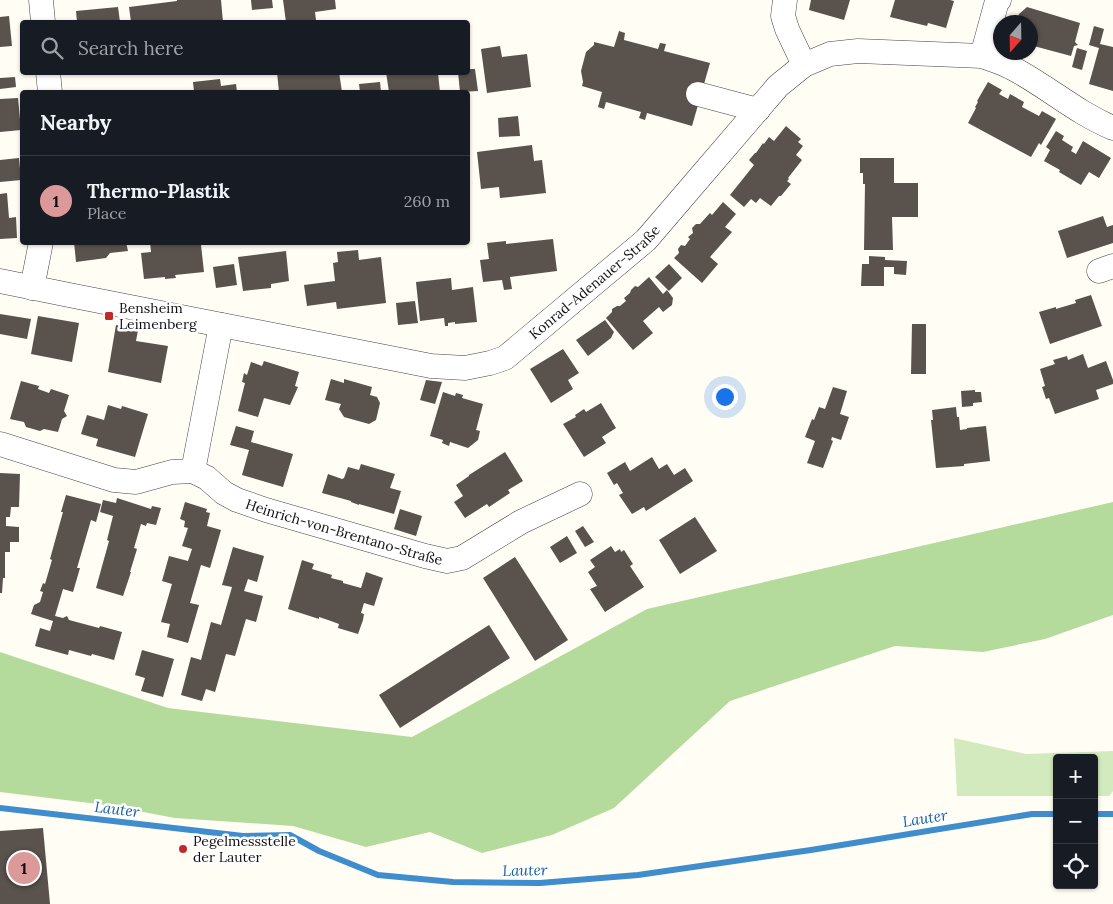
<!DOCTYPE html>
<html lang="en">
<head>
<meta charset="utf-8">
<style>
	:root { --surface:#171b24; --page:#242831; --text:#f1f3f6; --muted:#9ea1a6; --line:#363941; --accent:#db9999 }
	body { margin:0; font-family:Lora,serif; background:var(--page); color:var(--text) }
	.controls { position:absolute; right:15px; bottom:15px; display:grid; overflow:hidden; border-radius:5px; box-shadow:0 1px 4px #0004 }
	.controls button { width:45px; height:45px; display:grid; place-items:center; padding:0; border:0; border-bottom:1px solid var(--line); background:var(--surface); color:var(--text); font:25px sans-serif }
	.compass { position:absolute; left:993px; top:15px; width:45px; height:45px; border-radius:50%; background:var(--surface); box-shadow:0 1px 4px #0004; rotate:200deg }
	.you { position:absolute; left:724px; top:396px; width:18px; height:18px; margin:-12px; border:4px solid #fff; border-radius:50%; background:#1a73e8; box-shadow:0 0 0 8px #1a73e833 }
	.badge { display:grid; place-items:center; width:32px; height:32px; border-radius:50%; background:var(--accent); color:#111; font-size:16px; font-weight:700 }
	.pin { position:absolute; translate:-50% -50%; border:2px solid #fff; box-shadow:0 1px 5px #0006 }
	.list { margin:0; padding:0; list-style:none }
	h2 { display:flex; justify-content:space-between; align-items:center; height:65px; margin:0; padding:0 20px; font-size:21px }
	h2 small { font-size:16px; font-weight:400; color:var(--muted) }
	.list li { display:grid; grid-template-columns:32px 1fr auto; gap:15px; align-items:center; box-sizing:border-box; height:90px; padding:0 20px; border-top:1px solid var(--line) }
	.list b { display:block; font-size:19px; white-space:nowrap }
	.list p { margin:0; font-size:16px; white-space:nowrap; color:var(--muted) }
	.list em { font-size:16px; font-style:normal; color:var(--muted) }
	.icon { flex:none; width:28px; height:28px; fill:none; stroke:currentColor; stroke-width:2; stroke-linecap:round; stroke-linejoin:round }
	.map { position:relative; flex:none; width:1113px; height:904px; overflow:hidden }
	.search { position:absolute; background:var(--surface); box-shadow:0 1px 4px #0004; left:20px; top:20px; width:450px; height:55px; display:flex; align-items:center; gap:12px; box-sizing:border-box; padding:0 18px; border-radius:5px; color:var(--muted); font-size:19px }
	.panel { position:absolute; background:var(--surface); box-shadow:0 1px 4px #0004; left:20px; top:90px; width:450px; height:155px; border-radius:5px }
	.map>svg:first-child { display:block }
</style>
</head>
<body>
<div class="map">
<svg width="1113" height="904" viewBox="0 0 1113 904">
	<rect width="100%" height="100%" fill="#fffdf4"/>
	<path fill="#d2eabd" d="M 954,738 L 1026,754 L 1113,751 L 1113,791 L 1109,796 L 1094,796 L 1094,758 L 1057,758 L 1057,796 L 957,796 Z"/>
	<path fill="#b5db9c" d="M 1113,502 L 1113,615 L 1045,639 L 983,652 L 895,646 L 730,701 L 614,808 L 552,835 L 482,853 L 430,832 L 366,847 L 293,826 L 175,818 L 106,805 L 0,792 L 0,652 L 168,708 L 412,737 L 647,609 Z"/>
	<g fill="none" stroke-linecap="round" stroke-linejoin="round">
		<g stroke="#408dcd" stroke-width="6">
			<path d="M 0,808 L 243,836 L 290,835 L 319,851 L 378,875 L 453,882 L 540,883 L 638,875 L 811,850 L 1032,814 L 1057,814"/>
			<path d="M 1094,814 L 1113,814"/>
		</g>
	</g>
	<g fill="#59524d">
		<path d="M 177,0 L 221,0 L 223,22 L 131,22 L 129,7 L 177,1 Z"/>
		<path d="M 251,0 L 272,0 L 273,8 L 252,10 Z"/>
		<path d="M 283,0 L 335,0 L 336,9 L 315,12 L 316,20 L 286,22 Z"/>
		<path d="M 811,0 L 850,0 L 844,20 L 809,10 Z"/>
		<path d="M 895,0 L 950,0 L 954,1 L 946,28 L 928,23 L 927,26 L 890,17 Z"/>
		<path d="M 118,7 L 120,22 L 77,22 L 76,11 Z"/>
		<path d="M 1027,7 L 1080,23 L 1075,42 L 1078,45 L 1074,46 L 1071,56 L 1030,45 L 1030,22 L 1016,22 L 1019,14 Z"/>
		<path d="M 9,16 L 12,46 L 0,47 L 0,17 Z"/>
		<path d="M 1094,26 L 1104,29 L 1100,44 L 1113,47 L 1113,91 L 1089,84 L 1099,48 L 1089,45 Z"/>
		<path d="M 619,31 L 625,33 L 624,40 L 658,49 L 660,43 L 666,44 L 664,51 L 710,63 L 692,126 L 647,113 L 645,120 L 639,118 L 641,112 L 606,102 L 604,109 L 598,107 L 602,92 L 582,86 L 583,82 L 581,71 L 586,52 L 594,45 L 594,42 L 614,47 Z"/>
		<path d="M 500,46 L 502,57 L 527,54 L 531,87 L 487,93 L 481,49 Z"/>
		<path d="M 1077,48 L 1087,51 L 1082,70 L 1072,67 Z"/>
		<path d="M 468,69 L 475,69 L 478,91 L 460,92 L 458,72 L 468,72 Z"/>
		<path d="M 277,72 L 339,72 L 342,92 L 279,92 Z"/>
		<path d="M 386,72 L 425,72 L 426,74 L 438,73 L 440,92 L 389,92 Z"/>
		<path d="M 15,77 L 16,87 L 0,89 L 0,78 Z"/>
		<path d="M 220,79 L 221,86 L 236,84 L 237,92 L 194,92 L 193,82 Z"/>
		<path d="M 380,82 L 381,92 L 360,92 L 359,84 Z"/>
		<path d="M 988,82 L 1002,90 L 999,94 L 1008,99 L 1010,94 L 1024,102 L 1022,107 L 1039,116 L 1042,111 L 1056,119 L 1041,145 L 1039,143 L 1031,157 L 968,123 L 976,108 L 975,107 L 978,102 L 977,101 Z"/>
		<path d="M 18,98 L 21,130 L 0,132 L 0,99 Z"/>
		<path d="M 518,116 L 520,136 L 499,137 L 498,118 Z"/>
		<path d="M 786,126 L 801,139 L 798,142 L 803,146 L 796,155 L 802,160 L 788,178 L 789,179 L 787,181 L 791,184 L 781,196 L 779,196 L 771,206 L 760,198 L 756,203 L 751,199 L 744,207 L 730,195 L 754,165 L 749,160 L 755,153 L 756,153 L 763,143 L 764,144 L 769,137 L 774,141 Z"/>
		<path d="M 1056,131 L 1064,136 L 1062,140 L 1073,147 L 1071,151 L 1076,154 L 1083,141 L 1111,158 L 1099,178 L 1089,172 L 1081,185 L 1059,172 L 1060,170 L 1044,161 L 1050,150 L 1046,147 Z"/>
		<path d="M 532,145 L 534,161 L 542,160 L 546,193 L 500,198 L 499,187 L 481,189 L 477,152 Z"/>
		<path d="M 19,158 L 21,180 L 0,182 L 0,160 Z"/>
		<path d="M 860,158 L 894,158 L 894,183 L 918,183 L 918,217 L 892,217 L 893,250 L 864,250 L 865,184 L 863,184 L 863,173 L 860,173 Z"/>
		<path d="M 7,193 L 9,218 L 16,217 L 17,238 L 0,239 L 0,194 Z"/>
		<path d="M 723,202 L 736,214 L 725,227 L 732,232 L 710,257 L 718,264 L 702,283 L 674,258 L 679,253 L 678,249 L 681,245 L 685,246 L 690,239 L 688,237 L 693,233 L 692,228 L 696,224 L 700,224 L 710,213 L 712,215 Z"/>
		<path d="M 1103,216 L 1107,227 L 1113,225 L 1113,243 L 1067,258 L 1058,231 Z"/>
		<path d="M 553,239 L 557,271 L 510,277 L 512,289 L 504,290 L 502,280 L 483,282 L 480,260 L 489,259 L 487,243 L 506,241 L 506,244 Z"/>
		<path d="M 74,242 L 126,242 L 128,251 L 110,253 L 106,258 L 76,262 Z"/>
		<path d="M 150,242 L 207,242 L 207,244 L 201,245 L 204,272 L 175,275 L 176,278 L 165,279 L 165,277 L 144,279 L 141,253 L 151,252 Z"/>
		<path d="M 358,250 L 359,260 L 381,257 L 386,303 L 337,309 L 336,302 L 307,306 L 304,285 L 335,281 L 333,263 L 338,262 L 337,252 Z"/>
		<path d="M 286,251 L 289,281 L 271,284 L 271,288 L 243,291 L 238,257 Z"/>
		<path d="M 869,256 L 885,257 L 885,260 L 907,261 L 906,275 L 894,274 L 894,267 L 884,267 L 884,286 L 861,286 L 862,264 L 869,264 Z"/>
		<path d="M 234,264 L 237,285 L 216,288 L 213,267 Z"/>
		<path d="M 669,264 L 682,278 L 669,291 L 655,277 Z"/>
		<path d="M 649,277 L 663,294 L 667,290 L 673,298 L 672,305 L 663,312 L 659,307 L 643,321 L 653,333 L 633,350 L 606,318 L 612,312 L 612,309 L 617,306 L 620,306 L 626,301 L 624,298 L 630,293 L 631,290 L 635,286 L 638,287 Z"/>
		<path d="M 451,278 L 452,290 L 473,287 L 477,322 L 455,324 L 455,322 L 448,323 L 448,326 L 445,326 L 444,318 L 420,321 L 416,282 Z"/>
		<path d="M 1091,295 L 1102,326 L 1050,344 L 1039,312 L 1056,307 L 1056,309 L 1076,303 L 1075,300 Z"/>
		<path d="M 415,301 L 418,323 L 398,325 L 396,303 Z"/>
		<path d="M 0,314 L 31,319 L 27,339 L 0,334 Z"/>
		<path d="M 38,316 L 79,323 L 72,362 L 31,354 Z"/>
		<path d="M 605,320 L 614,332 L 611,338 L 588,356 L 576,340 Z"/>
		<path d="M 912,324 L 926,324 L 926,374 L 911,374 Z"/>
		<path d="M 116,325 L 138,330 L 136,341 L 168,346 L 161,383 L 108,372 Z"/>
		<path d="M 563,349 L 579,373 L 568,380 L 573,389 L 551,403 L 530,369 Z"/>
		<path d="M 1083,354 L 1088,368 L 1106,361 L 1113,380 L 1113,384 L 1096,390 L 1099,399 L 1055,414 L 1049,398 L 1046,399 L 1042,387 L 1045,386 L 1040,369 L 1055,364 L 1053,360 L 1067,356 L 1068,360 Z"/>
		<path d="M 264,361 L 299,372 L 295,386 L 298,387 L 290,405 L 264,398 L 258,417 L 238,411 L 245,383 L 242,382 L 244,373 L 247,375 L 251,362 L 262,366 Z"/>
		<path d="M 331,379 L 344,383 L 344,379 L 372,387 L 370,395 L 377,397 L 380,403 L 376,420 L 369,424 L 344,417 L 339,409 L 341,404 L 325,400 Z"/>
		<path d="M 426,380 L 442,382 L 435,404 L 420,400 Z"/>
		<path d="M 21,381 L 39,386 L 38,389 L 49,393 L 51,389 L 69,395 L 64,411 L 67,416 L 62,419 L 58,432 L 44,429 L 40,431 L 26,427 L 24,422 L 10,419 Z"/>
		<path d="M 833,387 L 847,391 L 840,414 L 849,417 L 841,440 L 832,437 L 831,440 L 833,441 L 823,468 L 807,463 L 815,441 L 805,437 L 812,419 L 814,420 L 819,407 L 825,409 Z"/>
		<path d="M 975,390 L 975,392 L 981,392 L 982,402 L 973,403 L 973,406 L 962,407 L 961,391 Z"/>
		<path d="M 443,392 L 455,396 L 456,393 L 463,395 L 462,398 L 483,404 L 476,430 L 480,431 L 478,440 L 468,448 L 450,442 L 449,446 L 442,443 L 443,440 L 430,436 Z"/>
		<path d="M 601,403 L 616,428 L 602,437 L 606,443 L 584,457 L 563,424 L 576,417 L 575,415 L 584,409 L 586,412 Z"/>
		<path d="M 108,405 L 121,409 L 122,406 L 148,414 L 135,457 L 96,446 L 98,439 L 81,434 L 87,415 L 104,420 Z"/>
		<path d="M 956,407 L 957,417 L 959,417 L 960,430 L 967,429 L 967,428 L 986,426 L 990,461 L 964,464 L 964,466 L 936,468 L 931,420 L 933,420 L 932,410 Z"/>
		<path d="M 236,426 L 254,431 L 251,442 L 293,454 L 283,487 L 242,475 L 249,450 L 230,445 Z"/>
		<path d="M 505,452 L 523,481 L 508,490 L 510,493 L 489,507 L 487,504 L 465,518 L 454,502 L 463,496 L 456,485 L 469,476 L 469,475 Z"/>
		<path d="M 652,457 L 659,469 L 667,464 L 674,475 L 685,468 L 693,481 L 646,511 L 644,507 L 632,514 L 619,495 L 623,493 L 617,483 L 614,485 L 607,473 L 625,462 L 630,471 Z"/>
		<path d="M 361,464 L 395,474 L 390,488 L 401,491 L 394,514 L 359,504 L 359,505 L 351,502 L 351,501 L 322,493 L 328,474 L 342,479 L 344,478 L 348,467 L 359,470 Z"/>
		<path d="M 0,473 L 20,474 L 19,507 L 11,507 L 10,517 L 6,517 L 6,526 L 19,527 L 19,542 L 10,542 L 10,552 L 5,552 L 5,578 L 3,578 L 2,593 L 0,593 Z"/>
		<path d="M 66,495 L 101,504 L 96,522 L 91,520 L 77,568 L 80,568 L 73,592 L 63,589 L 55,616 L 63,618 L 67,616 L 69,620 L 99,628 L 100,626 L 122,632 L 114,660 L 92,654 L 91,656 L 69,650 L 68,655 L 35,646 L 40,628 L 50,631 L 53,621 L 31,614 L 34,605 L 40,602 L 43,592 L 40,591 L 43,583 L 45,584 L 52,560 L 50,559 L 63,512 L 61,512 Z"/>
		<path d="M 117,498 L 151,509 L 152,506 L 161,508 L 156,525 L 147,523 L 146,526 L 141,524 L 134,548 L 137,549 L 130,572 L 131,572 L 123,596 L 96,588 L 109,541 L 107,540 L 113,516 L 100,512 L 103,500 L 116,503 Z"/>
		<path d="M 185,502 L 207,509 L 206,512 L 210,513 L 207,526 L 221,530 L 210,568 L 201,565 L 190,603 L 199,605 L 188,643 L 167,637 L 170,624 L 161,622 L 172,584 L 162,581 L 169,556 L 188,561 L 192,549 L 182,546 L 188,528 L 184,527 L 185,521 L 180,519 Z"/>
		<path d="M 400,509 L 422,516 L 416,536 L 394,529 Z"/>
		<path d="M 695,517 L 717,551 L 680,574 L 659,540 Z"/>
		<path d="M 583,526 L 594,542 L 585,547 L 575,531 Z"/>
		<path d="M 567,536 L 577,553 L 560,563 L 550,547 Z"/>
		<path d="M 611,546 L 615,552 L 620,549 L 621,552 L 624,550 L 633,564 L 630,566 L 644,587 L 605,612 L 590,589 L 597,586 L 588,572 L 595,567 L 590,560 Z"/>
		<path d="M 233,547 L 264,556 L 257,582 L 248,579 L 244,591 L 263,596 L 256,622 L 246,619 L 235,656 L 226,654 L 215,692 L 206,689 L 202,701 L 181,695 L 191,657 L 201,660 L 211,622 L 221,625 L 232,587 L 222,585 Z"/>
		<path d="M 515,557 L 568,640 L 535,661 L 483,578 Z"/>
		<path d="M 302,560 L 314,564 L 312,569 L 332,575 L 331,578 L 343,581 L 343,583 L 361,588 L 366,572 L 383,578 L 374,606 L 364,603 L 361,613 L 364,614 L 363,620 L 358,634 L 338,628 L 339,624 L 331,621 L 319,617 L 319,619 L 288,609 Z"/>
		<path d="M 489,625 L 510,658 L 400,728 L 379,695 Z"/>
		<path d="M 142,650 L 174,659 L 163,697 L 141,691 L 145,678 L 135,675 Z"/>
		<path d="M 43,828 L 50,904 L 0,904 L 0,831 Z"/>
		<path d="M 180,845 L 186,845 L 187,852 L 180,852 Z"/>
	</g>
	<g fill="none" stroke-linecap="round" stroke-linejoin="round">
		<g stroke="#434343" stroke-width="25">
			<g id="street">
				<path d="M 41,0 L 43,22"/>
				<path d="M 785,0 L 783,16 L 787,29 L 804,65"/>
				<path d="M 982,56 L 997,1 L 999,0"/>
				<path d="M 48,72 L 50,92"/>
				<path d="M 698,94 L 758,110"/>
				<path d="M 1099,271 L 1113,266"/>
				<path id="s1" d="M 0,281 L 74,296 L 431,366 L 465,368 L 490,363 L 505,358 L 646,240 L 778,86 L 804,65 L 830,54 L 858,51 L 982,56 C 993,60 1004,63 1014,69 C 1048,87 1077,113 1113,128"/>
				<path d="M 32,288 L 41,242"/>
				<path id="s2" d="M 0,444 L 114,480 L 136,482 L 172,472 L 193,471 L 207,478 L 224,493 L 237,500 L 266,510 L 425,556 L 447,561 L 462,558 L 521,522 L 580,494"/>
				<path d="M 193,471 L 221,325"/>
			</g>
		</g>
		<use href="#street" stroke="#fff" stroke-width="24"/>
	</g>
	<g fill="#c12a28" stroke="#fff" stroke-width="2">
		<rect x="104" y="311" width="10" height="10" rx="2.5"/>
		<circle cx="183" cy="849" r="5"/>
	</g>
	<g text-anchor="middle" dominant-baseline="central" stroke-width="5" stroke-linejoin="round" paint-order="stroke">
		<g font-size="14" fill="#101010" stroke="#fff">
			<text stroke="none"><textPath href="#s1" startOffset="632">Konrad-Adenauer-Straße</textPath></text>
			<text stroke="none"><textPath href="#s2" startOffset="365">Heinrich-von-Brentano-Straße</textPath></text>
		</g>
		<g font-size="14" fill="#101010" stroke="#fff" text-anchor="start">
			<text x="119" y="308">Bensheim<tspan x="119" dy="16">Leimenberg</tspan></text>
			<text x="193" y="841">Pegelmessstelle<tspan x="193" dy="16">der Lauter</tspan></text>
		</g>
		<g font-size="15" font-style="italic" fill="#195fa3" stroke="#fff">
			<text transform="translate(117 809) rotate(7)">Lauter</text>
			<text transform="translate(925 818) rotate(-9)">Lauter</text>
			<text transform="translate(525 870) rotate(-1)">Lauter</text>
		</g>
	</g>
</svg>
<div class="controls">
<button>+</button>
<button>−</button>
<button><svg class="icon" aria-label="locate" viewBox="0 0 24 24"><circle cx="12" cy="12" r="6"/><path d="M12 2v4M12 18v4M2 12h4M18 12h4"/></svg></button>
</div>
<svg class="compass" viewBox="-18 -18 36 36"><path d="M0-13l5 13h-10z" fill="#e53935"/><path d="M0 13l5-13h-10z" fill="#9ea1a6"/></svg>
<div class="you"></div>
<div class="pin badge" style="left:24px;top:868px">1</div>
<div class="search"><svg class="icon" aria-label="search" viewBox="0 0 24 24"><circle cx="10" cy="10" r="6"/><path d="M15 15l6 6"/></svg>Search here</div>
<section class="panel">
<h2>Nearby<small></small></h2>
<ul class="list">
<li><span class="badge">1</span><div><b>Thermo-Plastik</b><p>Place</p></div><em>260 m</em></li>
</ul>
</section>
</div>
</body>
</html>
